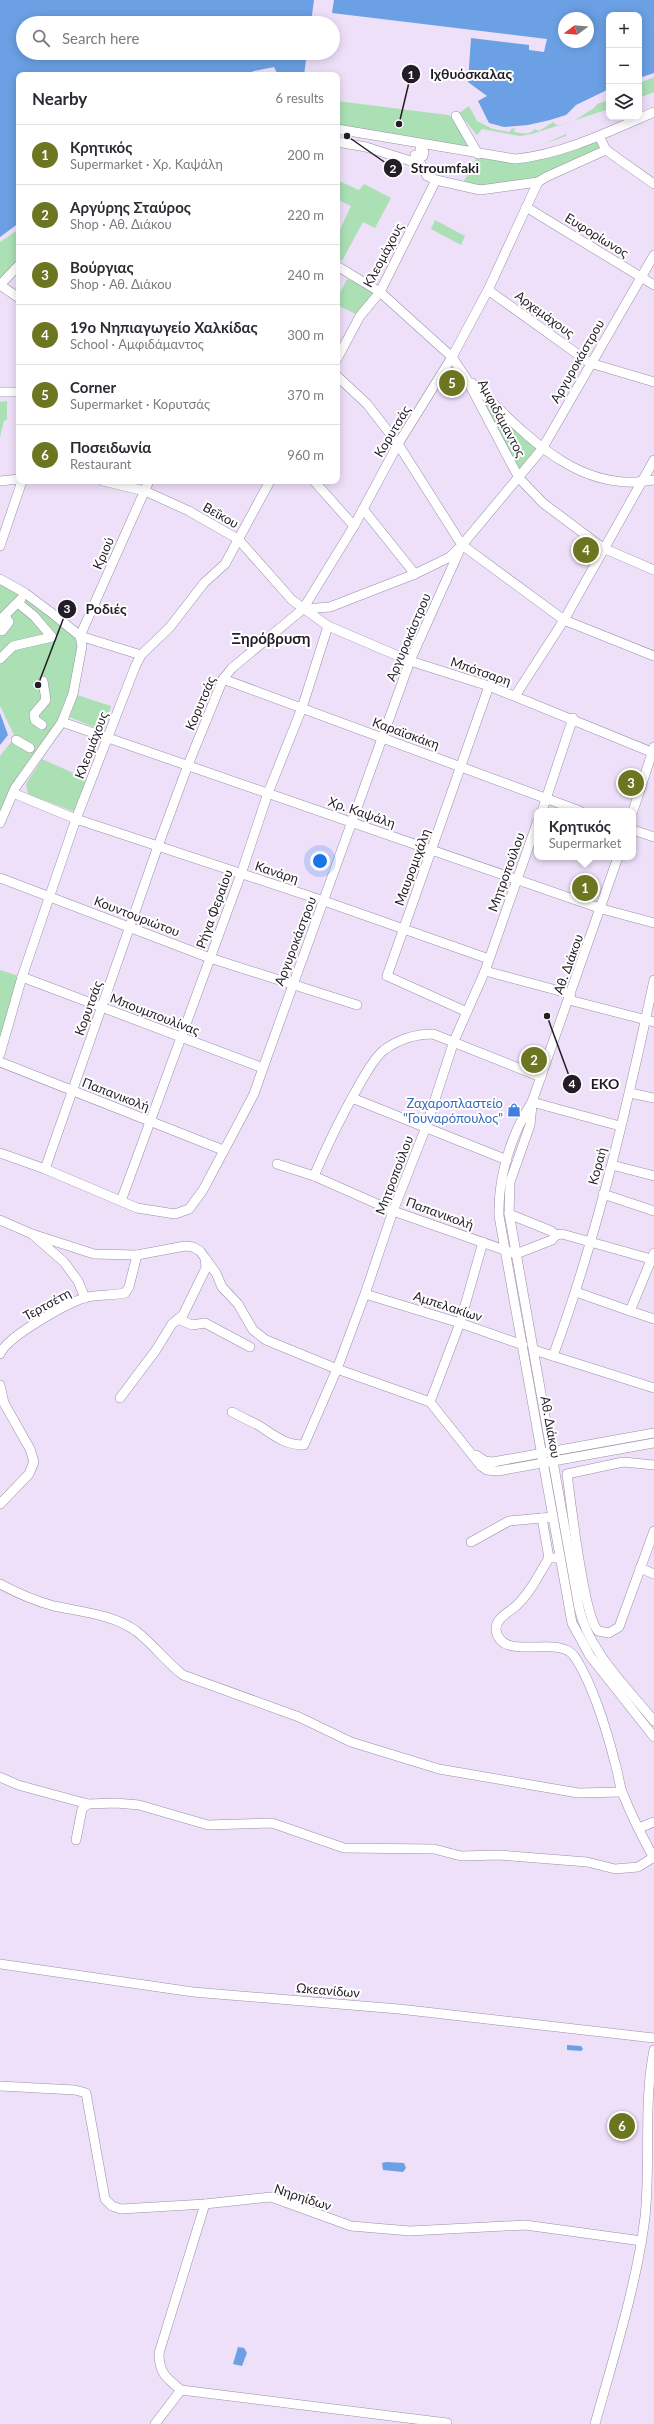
<!DOCTYPE html>
<html lang="en">
<head>
<meta charset="utf-8">
<style>
	:root { --surface:#fff; --page:#f2f2f3; --text:#2b2b33; --muted:#7c7c81; --line:#e1e1e2; --accent:#6c7621 }
	body { margin:0; font-family:Lato,sans-serif; background:var(--page); color:var(--text) }
	.controls { position:absolute; right:12px; top:12px; display:grid; overflow:hidden; border-radius:8px; box-shadow:0 2px 10px #0003 }
	.controls button { width:36px; height:36px; display:grid; place-items:center; padding:0; border:0; border-bottom:1px solid var(--line); background:var(--surface); color:var(--text); font:20px sans-serif }
	.compass { position:absolute; left:558px; top:12px; width:36px; height:36px; border-radius:50%; background:var(--surface); box-shadow:0 2px 10px #0003; rotate:254deg }
	.you { position:absolute; left:320px; top:861px; width:14px; height:14px; margin:-10px; border:3px solid #fff; border-radius:50%; background:#1a73e8; box-shadow:0 0 0 6px #1a73e833 }
	.badge { display:grid; place-items:center; width:26px; height:26px; border-radius:50%; background:var(--accent); color:#fff; font-size:13px; font-weight:700 }
	.pin { position:absolute; translate:-50% -50%; border:2px solid #fff; box-shadow:0 1px 4px #0006 }
	.popup { position:absolute; left:534px; top:808px; width:102px; height:52px; box-sizing:border-box; display:grid; place-content:center; border-radius:8px; background:var(--surface); filter:drop-shadow(0 1px 3px #0005); font-size:13px; white-space:nowrap; color:var(--muted) }
	.popup b { font-size:15px; color:var(--text) }
	.popup::after { content:''; position:absolute; left:50%; top:100%; margin-left:-8px; border:8px solid transparent; border-top-color:var(--surface) }
	.list { margin:0; padding:0; list-style:none }
	h2 { display:flex; justify-content:space-between; align-items:center; height:52px; margin:0; padding:0 16px; font-size:17px }
	h2 small { font-size:13px; font-weight:400; color:var(--muted) }
	.list li { display:grid; grid-template-columns:26px 1fr auto; gap:12px; align-items:center; box-sizing:border-box; height:60px; padding:0 16px; border-top:1px solid var(--line) }
	.list b { display:block; font-size:15px; white-space:nowrap }
	.list p { margin:0; font-size:13px; white-space:nowrap; color:var(--muted) }
	.list em { font-size:13px; font-style:normal; color:var(--muted) }
	.icon { flex:none; width:22px; height:22px; fill:none; stroke:currentColor; stroke-width:2; stroke-linecap:round; stroke-linejoin:round }
	.map { position:relative; flex:none; width:654px; height:2424px; overflow:hidden }
	.search { position:absolute; background:var(--surface); box-shadow:0 2px 10px #0003; left:16px; top:16px; width:324px; height:44px; display:flex; align-items:center; gap:10px; box-sizing:border-box; padding:0 14px; border-radius:22px; color:var(--muted); font-size:15px }
	.panel { position:absolute; background:var(--surface); box-shadow:0 2px 10px #0003; left:16px; top:72px; width:324px; height:412px; border-radius:8px }
	.map>svg:first-child { display:block }
</style>
</head>
<body>
<div class="map">
<svg width="654" height="2424" viewBox="0 0 654 2424">
	<rect width="100%" height="100%" fill="#eee0f9"/>
	<g fill="#abe0b5">
		<path d="M 654,77 L 654,92 L 639,98 L 639,83 Z"/>
		<path d="M 609,100 L 609,109 L 532,134 L 520,136 L 482,129 L 477,135 L 459,113 L 469,106 L 477,121 L 493,129 L 510,132 L 511,129 L 515,128 L 514,132 C 522,133 529,136 535,129 L 539,131 L 553,122 L 558,126 L 575,120 L 594,108 L 597,104 Z"/>
		<path d="M 337,101 L 448,115 L 458,120 L 478,154 L 515,159 L 599,136 L 606,150 L 546,177 L 480,190 L 462,185 L 478,155 L 337,129 Z"/>
		<path d="M 566,134 L 566,136 L 544,144 Z"/>
		<path d="M 337,180 L 359,190 L 364,184 L 391,198 L 375,228 L 363,222 L 342,261 L 337,258 L 337,236 L 351,206 L 338,200 L 340,197 L 337,195 Z"/>
		<path d="M 435,220 L 465,236 L 461,245 L 431,229 Z"/>
		<path d="M 19,229 L 19,265 L 0,285 L 0,242 Z"/>
		<path d="M 347,279 L 380,292 L 360,316 L 337,305 L 337,299 Z"/>
		<path d="M 466,378 L 542,449 L 519,478 Z"/>
		<path d="M 7,401 L 7,420 L 4,421 L 0,437 L 0,402 Z"/>
		<path d="M 0,579 L 80,636 L 82,646 L 62,722 L 15,788 L 0,824 L 0,756 L 15,737 L 0,706 Z"/>
		<path d="M 77,695 L 111,706 L 104,731 L 69,717 Z"/>
		<path d="M 42,759 L 87,779 L 75,812 L 28,794 L 26,784 Z"/>
		<path d="M 0,970 L 22,977 L 0,1054 Z"/>
	</g>
	<g fill="#6ba0e4" fill-rule="evenodd">
		<path d="M 0,0 L 314,0 L 311,23 L 23,23 L 23,53 L 307,53 L 304,75 L 278,75 L 274,67 L 254,71 L 244,75 L 19,75 L 19,223 L 0,237 Z"/>
		<path d="M 334,0 L 654,0 L 654,73 L 639,78 L 639,15 L 609,15 L 609,89 L 576,105 L 566,115 L 550,120 L 528,125 L 504,127 L 489,123 L 478,101 L 487,96 L 468,82 L 471,38 L 529,45 L 529,50 L 544,52 L 547,39 L 332,13 ZM 564,18 L 588,18 L 588,42 L 564,42 Z"/>
		<path d="M 0,713 L 8,735 L 0,745 Z"/>
		<path d="M 567,2045 L 581,2046 L 583,2049 L 581,2051 L 567,2050 Z"/>
		<path d="M 386,2162 L 404,2163 L 406,2168 L 403,2172 L 383,2170 L 382,2163 Z"/>
		<path d="M 238,2347 L 244,2348 L 247,2353 L 242,2366 L 233,2364 Z"/>
	</g>
	<g fill="none" stroke-linecap="round" stroke-linejoin="round">
		<g stroke="#9b8ea6" stroke-width="10">
			<g id="minor">
				<path d="M 456,116 L 478,154"/>
				<path d="M 337,129 L 515,159 C 564,154 608,132 654,112"/>
				<path d="M 599,136 L 606,150 L 654,184"/>
				<path d="M 337,142 L 366,147 L 414,162 L 424,170 L 427,176 L 436,180 L 480,190 L 538,182"/>
				<path d="M 421,164 L 415,157 L 415,155 L 423,156 L 424,152 L 420,151 L 421,145"/>
				<path d="M 526,207 L 654,285"/>
				<path d="M 337,266 L 380,292 L 452,357 L 466,378 L 519,478 L 543,503 L 603,548 L 654,570"/>
				<path d="M 0,285 L 19,265"/>
				<path d="M 0,285 L 19,298"/>
				<path d="M 488,290 L 590,363 L 654,382"/>
				<path d="M 337,359 L 360,316 L 380,292 L 436,180"/>
				<path d="M 337,376 L 367,404 L 398,444 L 462,545 L 564,620 L 654,656"/>
				<path d="M 472,383 C 523,431 576,495 654,480"/>
				<path d="M 0,392 L 19,392"/>
				<path d="M 0,481 L 19,479"/>
				<path d="M 103,481 L 145,491 L 189,511 L 238,539 L 292,600 L 328,626 L 410,661 L 489,686 L 654,753"/>
				<path d="M 314,481 L 354,526"/>
				<path d="M 363,509 L 415,574"/>
				<path d="M 0,546 L 22,481"/>
				<path d="M 0,579 L 25,593 L 53,614 L 80,636 L 82,646 L 73,694 L 62,722 L 15,788 L 0,823"/>
				<path d="M 303,609 L 330,607 L 415,574 L 450,557 L 458,549"/>
				<path d="M 0,620 L 21,599"/>
				<path d="M 0,628 L 2,631 L 9,622 L 5,616"/>
				<path d="M 141,655 L 80,636 L 149,481"/>
				<path d="M 0,659 L 13,646 L 52,637 L 34,616 L 18,603"/>
				<path d="M 223,679 L 580,811"/>
				<path d="M 515,696 L 564,620 L 654,460"/>
				<path d="M 62,722 L 602,909 L 654,923"/>
				<path d="M 42,725 L 35,720 L 34,714 L 46,700 L 43,681"/>
				<path d="M 16,740 L 30,748"/>
				<path d="M 13,793 L 76,819 L 324,901 L 489,959"/>
				<path d="M 542,811 L 573,718"/>
				<path d="M 633,811 L 654,747"/>
				<path d="M 633,830 L 654,837"/>
				<path d="M 618,857 L 532,1102 C 511,1135 498,1176 499,1216 L 572,1623 L 590,1656 L 654,1737"/>
				<path d="M 0,878 L 210,958 L 357,1005"/>
				<path d="M 485,971 L 571,994"/>
				<path d="M 22,977 L 263,1068 L 410,661 L 462,545 L 542,449 L 654,255"/>
				<path d="M 569,1000 L 654,1022"/>
				<path d="M 467,1012 L 387,976 L 489,686"/>
				<path d="M 0,1054 L 22,977 L 76,819 L 135,667 L 141,655 L 170,627 L 204,583 L 225,564 L 270,481"/>
				<path d="M 0,1062 L 223,1150"/>
				<path d="M 630,1093 L 654,1098"/>
				<path d="M 352,1098 L 507,1160"/>
				<path d="M 532,1102 L 620,1126"/>
				<path d="M 532,1105 L 530,1125 L 510,1182 L 509,1213 L 579,1608 C 589,1652 627,1687 654,1721"/>
				<path d="M 0,1153 L 45,1169 L 137,1208 L 175,1214 L 189,1209 L 203,1190 L 254,1094 L 263,1068"/>
				<path d="M 277,1164 L 314,1176 L 393,1211 L 516,1254 L 552,1240 L 556,1235"/>
				<path d="M 612,1165 L 654,1176"/>
				<path d="M 45,1169 L 158,846 L 188,765 L 223,679 L 232,668 L 303,609 L 354,526 L 398,444 L 452,357 L 488,290 L 538,182 L 546,177 L 606,150"/>
				<path d="M 314,1176 C 328,1143 344,1111 362,1080 C 368,1070 375,1057 384,1050 C 399,1039 415,1034 433,1034 L 541,1077"/>
				<path d="M 603,1194 L 654,1211"/>
				<path d="M 121,1201 L 241,874 L 268,793 L 302,708 L 328,626"/>
				<path d="M 509,1214 L 551,1231 L 556,1235 L 562,1234 L 654,1260"/>
				<path d="M 0,1220 L 32,1234 L 64,1262 L 78,1281 L 85,1298"/>
				<path d="M 32,1234 L 94,1254 L 137,1255 L 185,1246 L 193,1247 L 200,1251 L 205,1258 L 206,1268 L 183,1315 L 172,1324 L 156,1350 L 120,1398"/>
				<path d="M 205,1258 L 216,1273 L 222,1287 L 238,1304 L 253,1330 L 266,1340 L 337,1369 L 430,1402 L 481,1466 L 487,1470 L 498,1471 L 654,1443"/>
				<path d="M 576,1292 L 630,1311 L 654,1253"/>
				<path d="M 365,1294 L 460,1323 L 523,1345"/>
				<path d="M 630,1311 L 654,1319"/>
				<path d="M 178,1319 L 192,1325 L 205,1323 L 250,1347"/>
				<path d="M 534,1350 L 654,1388"/>
				<path d="M 0,1354 C 6,1337 66,1304 84,1298 C 97,1294 112,1296 125,1293 L 129,1287 L 137,1255"/>
				<path d="M 553,1356 C 598,1234 627,1107 654,980"/>
				<path d="M 0,1385 L 4,1403 L 30,1449 L 34,1462 L 29,1474 L 0,1504"/>
				<path d="M 430,1402 L 460,1323 L 483,1242"/>
				<path d="M 232,1412 C 241,1417 250,1421 258,1425 C 274,1435 284,1445 304,1445 L 337,1369 L 365,1294 L 393,1211 L 426,1127 L 454,1041 L 485,971 L 537,823"/>
				<path d="M 476,1455 L 485,1461 L 493,1462 L 654,1433"/>
				<path d="M 654,1465 L 623,1462 L 567,1474 C 571,1502 583,1615 598,1631 L 609,1633 L 619,1627 L 654,1531"/>
				<path d="M 542,1518 L 549,1558"/>
				<path d="M 471,1542 L 509,1521 L 553,1517"/>
				<path d="M 560,1558 L 549,1558 C 539,1574 531,1592 517,1605 C 510,1612 495,1618 496,1630 C 501,1663 559,1634 574,1656 C 592,1682 607,1731 615,1763 C 618,1772 619,1783 622,1792 C 631,1814 642,1837 654,1858"/>
				<path d="M 640,1568 L 654,1574"/>
				<path d="M 0,1584 C 17,1593 35,1601 54,1606 C 81,1612 112,1614 136,1631 C 153,1644 166,1662 183,1675 L 299,1717 L 351,1742 L 439,1769 L 578,1793 L 622,1792"/>
				<path d="M 0,1777 L 18,1785 L 88,1804"/>
				<path d="M 639,1828 L 654,1822"/>
				<path d="M 76,1840 L 82,1809 L 88,1804 L 116,1803 L 139,1805 L 208,1825 L 272,1823 L 344,1848 L 434,1849 L 461,1856 L 499,1855 L 587,1862 L 615,1869 L 638,1867 L 654,1857"/>
				<path d="M 0,1964 L 193,1992 L 399,2009 L 654,2038"/>
				<path d="M 0,2086 L 75,2090 L 86,2093 L 105,2199 L 112,2206 L 121,2209 L 205,2204 L 271,2197 L 351,2226 L 410,2231 L 525,2225 L 642,2241"/>
				<path d="M 205,2204 L 159,2353 C 159,2373 166,2378 181,2390 L 447,2423"/>
				<path d="M 155,2424 L 181,2390"/>
				<path d="M 595,2424 C 613,2359 637,2284 645,2217 C 651,2161 643,2105 654,2050"/>
			</g>
		</g>
		<use href="#minor" stroke="#fff" stroke-width="9"/>
	</g>
	<defs>
		<g id="shop-bare" transform="scale(1.08)"><path d="M-5-2.5h2.3a2.7 3.5 0 0 1 5.4 0H5L5.5 6h-11ZM-1.5-2.5h3a1.5 2.3 0 0 0-3 0Z" fill="#3f7fe0" stroke="#fff" stroke-width="2.5" paint-order="stroke"/></g>
	</defs>
	<g fill-rule="evenodd">
		<use href="#shop-bare" x="514" y="1110"/>
	</g>
	<g text-anchor="middle" dominant-baseline="central" stroke-width="4" stroke-linejoin="round" paint-order="stroke">
		<g font-size="13" fill="#221d26" stroke="#fff">
			<text transform="translate(597 235) rotate(32)">Ευφορίωνος</text>
			<text transform="translate(383 255) rotate(-62)">Κλεομάχους</text>
			<text transform="translate(545 314) rotate(36)">Αρχεμάχους</text>
			<text transform="translate(577 361) rotate(-60)">Αργυροκάστρου</text>
			<text transform="translate(502 418) rotate(62)">Αμφιδάμαντος</text>
			<text transform="translate(392 431) rotate(-59)">Κορυτσάς</text>
			<text transform="translate(221 515) rotate(29)">Βεΐκου</text>
			<text transform="translate(103 553) rotate(-66)">Κριού</text>
			<text transform="translate(408 637) rotate(-67)">Αργυροκάστρου</text>
			<text transform="translate(481 671) rotate(19)">Μπότσαρη</text>
			<text transform="translate(200 703) rotate(-67)">Κορυτσάς</text>
			<text transform="translate(406 733) rotate(20)">Καραϊσκάκη</text>
			<text transform="translate(91 745) rotate(-69)">Κλεομάχους</text>
			<text transform="translate(362 812) rotate(19)">Χρ. Καψάλη</text>
			<text transform="translate(412 867) rotate(-70)">Μαυρομιχάλη</text>
			<text transform="translate(277 872) rotate(18)">Κανάρη</text>
			<text transform="translate(506 872) rotate(-70)">Μητροπούλου</text>
			<text transform="translate(214 909) rotate(-70)">Ρήγα Φεραίου</text>
			<text transform="translate(137 916) rotate(21)">Κουντουριώτου</text>
			<text transform="translate(295 941) rotate(-69)">Αργυροκάστρου</text>
			<text transform="translate(568 964) rotate(-70)">Αθ. Διάκου</text>
			<text transform="translate(88 1008) rotate(-70)">Κορυτσάς</text>
			<text transform="translate(155 1014) rotate(21)">Μπουμπουλίνας</text>
			<text transform="translate(116 1094) rotate(21)">Παπανικολή</text>
			<text transform="translate(597 1166) rotate(-75)">Κοραή</text>
			<text transform="translate(394 1175) rotate(-69)">Μητροπούλου</text>
			<text transform="translate(440 1213) rotate(20)">Παπανικολή</text>
			<text transform="translate(47 1304) rotate(-29)">Τερτσέτη</text>
			<text transform="translate(448 1306) rotate(18)">Αμπελακίων</text>
			<text transform="translate(551 1427) rotate(80)">Αθ. Διάκου</text>
			<text transform="translate(328 1990) rotate(5)">Ωκεανίδων</text>
			<text transform="translate(303 2197) rotate(18)">Νηρηίδων</text>
		</g>
		<g font-size="13" fill="#366cbe" stroke="#fff" text-anchor="end">
			<text x="503" y="1103">Ζαχαροπλαστείο<tspan x="503" dy="15">"Γουναρόπουλος"</tspan></text>
		</g>
		<g font-size="15" font-weight="bold" fill="#221d26" stroke="#fff">
			<text x="271" y="638">Ξηρόβρυση</text>
		</g>
	</g>
	<path fill="none" stroke="#221d26" stroke-width="1.5" d="M399 124L411 74M347 136L393 168M38 685L67 609M547 1016L572 1084"/>
	<g fill="#221d26" stroke="#fff" stroke-width="1.5">
		<circle cx="399" cy="124" r="4"/>
		<circle cx="347" cy="136" r="4"/>
		<circle cx="38" cy="685" r="4"/>
		<circle cx="547" cy="1016" r="4"/>
		<circle cx="411" cy="74" r="10"/>
		<circle cx="393" cy="168" r="10"/>
		<circle cx="67" cy="609" r="10"/>
		<circle cx="572" cy="1084" r="10"/>
	</g>
	<g font-size="12" text-anchor="middle" font-weight="bold" fill="#fff">
		<text x="411" y="79">1</text>
		<text x="393" y="173">2</text>
		<text x="67" y="613">3</text>
		<text x="572" y="1088">4</text>
	</g>
	<g font-size="14" text-anchor="middle" font-weight="bold" fill="#221d26" stroke="#fff" stroke-width="4" stroke-linejoin="round" paint-order="stroke">
		<text x="471" y="79">Ιχθυόσκαλας</text>
		<text x="445" y="173">Stroumfaki</text>
		<text x="106" y="614">Ροδιές</text>
		<text x="605" y="1089">ΕΚΟ</text>
	</g>
</svg>
<div class="controls">
<button>+</button>
<button>−</button>
<button><svg class="icon" aria-label="layers" viewBox="0 0 24 24"><path d="M12 4l9 5-9 5-9-5zM3 14l9 5 9-5"/></svg></button>
</div>
<svg class="compass" viewBox="-18 -18 36 36"><path d="M0-13l5 13h-10z" fill="#e53935"/><path d="M0 13l5-13h-10z" fill="#7c7c81"/></svg>
<div class="you"></div>
<div class="pin badge" style="left:585px;top:888px">1</div>
<div class="popup"><b>Κρητικός</b>Supermarket</div>
<div class="pin badge" style="left:534px;top:1060px">2</div>
<div class="pin badge" style="left:631px;top:783px">3</div>
<div class="pin badge" style="left:586px;top:550px">4</div>
<div class="pin badge" style="left:452px;top:383px">5</div>
<div class="pin badge" style="left:622px;top:2126px">6</div>
<div class="search"><svg class="icon" aria-label="search" viewBox="0 0 24 24"><circle cx="10" cy="10" r="6"/><path d="M15 15l6 6"/></svg>Search here</div>
<section class="panel">
<h2>Nearby<small>6 results</small></h2>
<ul class="list">
<li><span class="badge">1</span><div><b>Κρητικός</b><p>Supermarket · Χρ. Καψάλη</p></div><em>200 m</em></li>
<li><span class="badge">2</span><div><b>Αργύρης Σταύρος</b><p>Shop · Αθ. Διάκου</p></div><em>220 m</em></li>
<li><span class="badge">3</span><div><b>Βούργιας</b><p>Shop · Αθ. Διάκου</p></div><em>240 m</em></li>
<li><span class="badge">4</span><div><b>19ο Νηπιαγωγείο Χαλκίδας</b><p>School · Αμφιδάμαντος</p></div><em>300 m</em></li>
<li><span class="badge">5</span><div><b>Corner</b><p>Supermarket · Κορυτσάς</p></div><em>370 m</em></li>
<li><span class="badge">6</span><div><b>Ποσειδωνία</b><p>Restaurant</p></div><em>960 m</em></li>
</ul>
</section>
</div>
</body>
</html>
